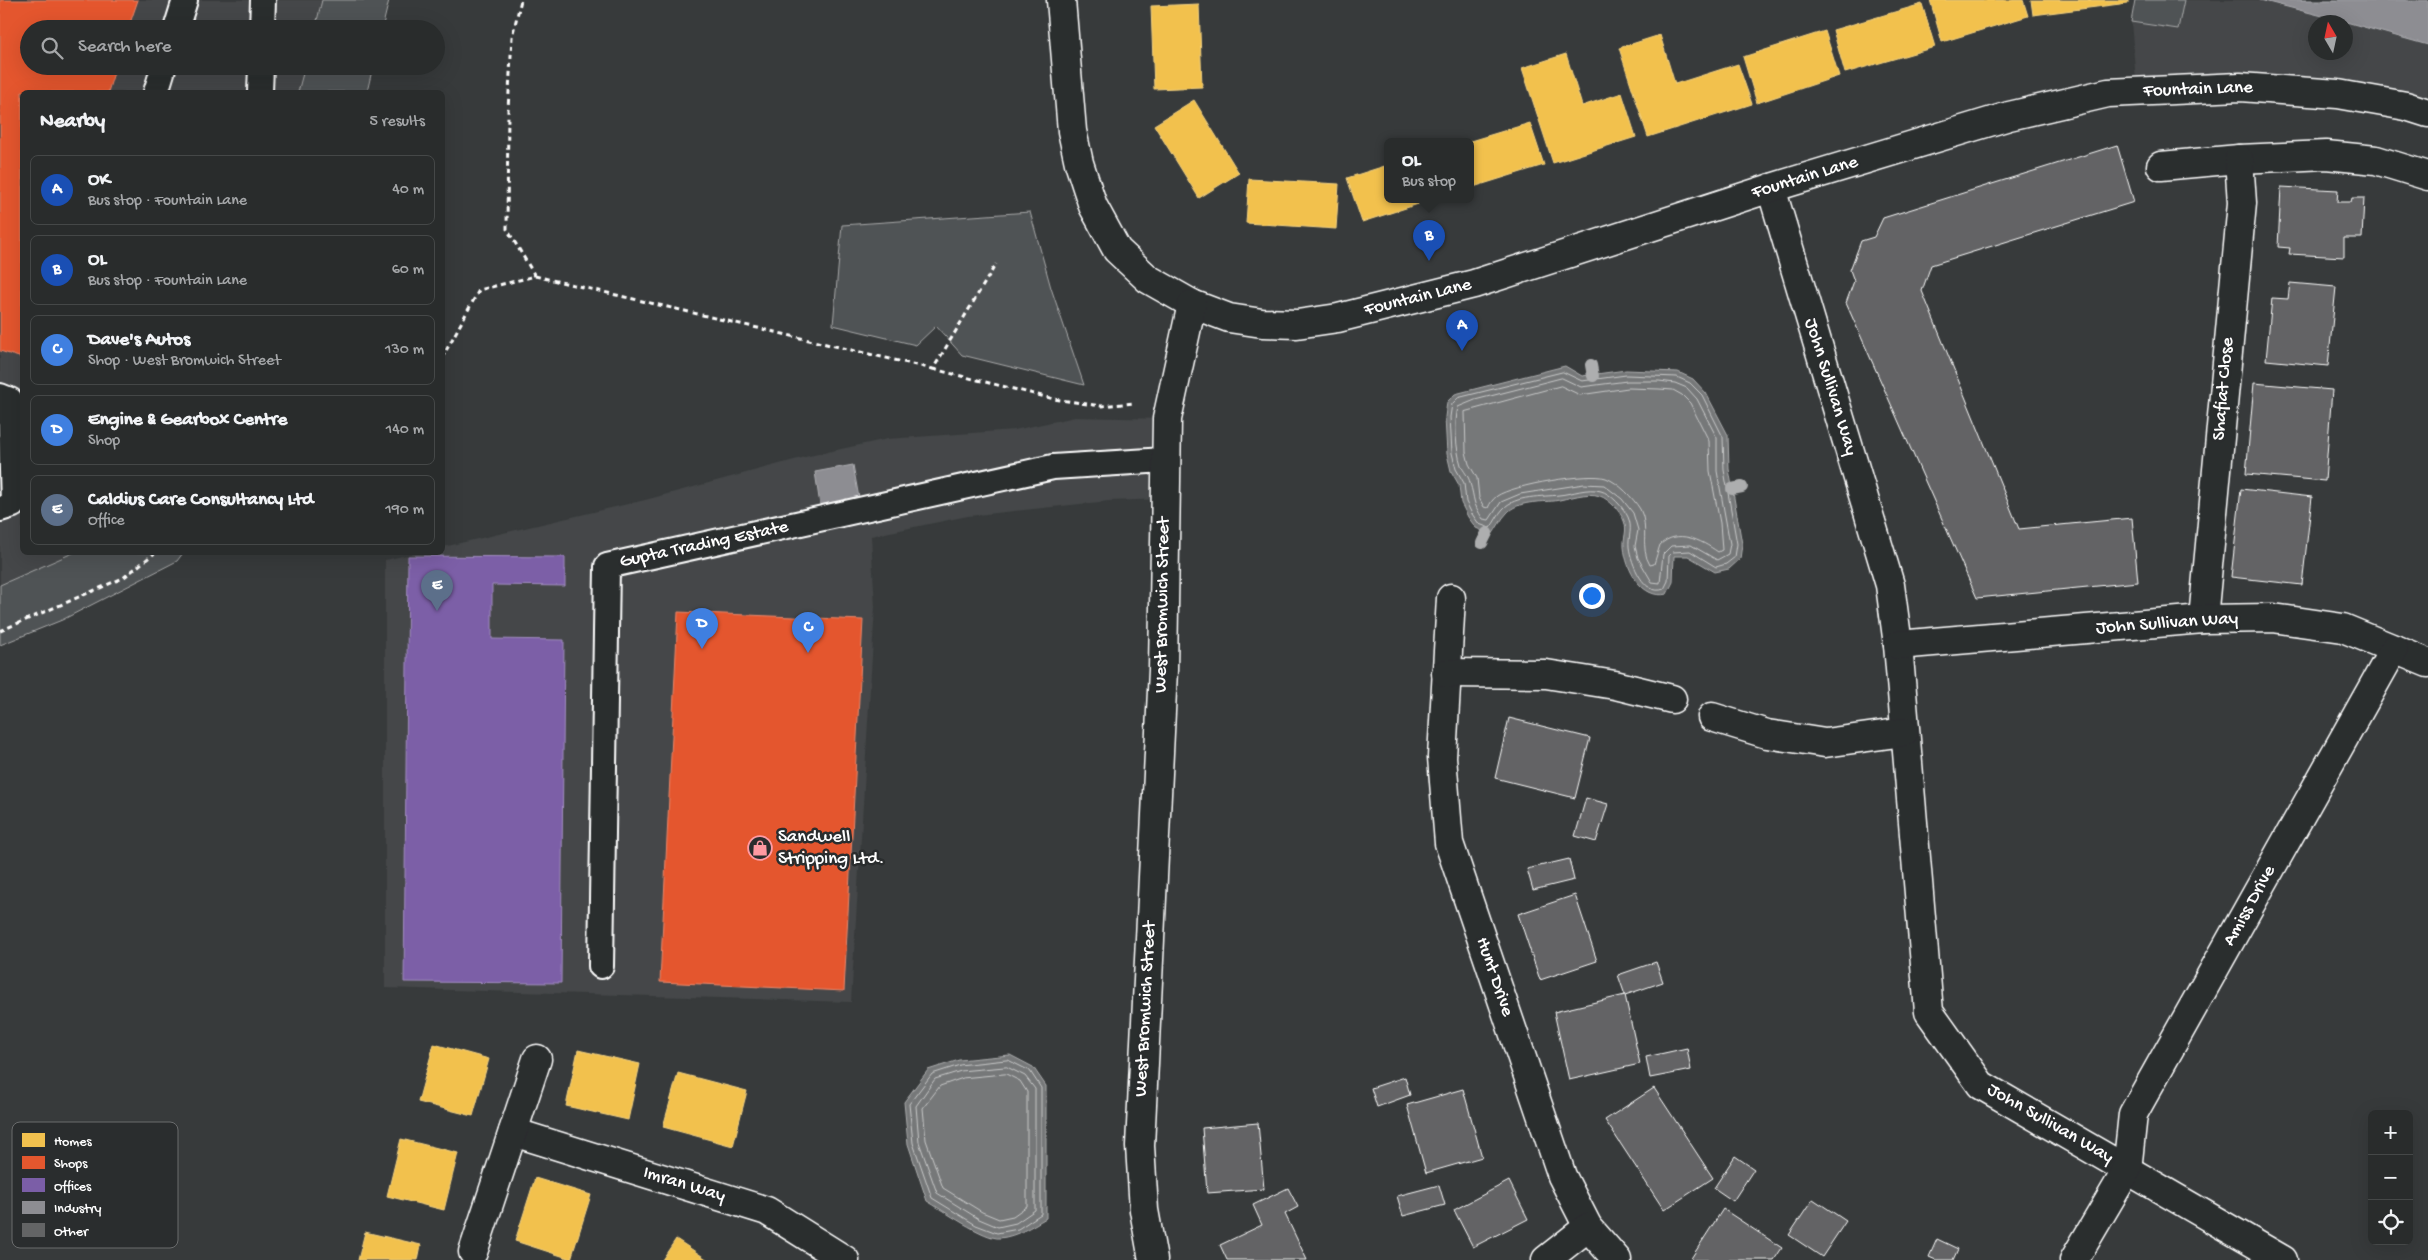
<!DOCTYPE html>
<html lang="en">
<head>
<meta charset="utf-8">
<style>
	:root { --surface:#292c2c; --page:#353838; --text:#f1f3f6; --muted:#a5a7a9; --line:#454848; --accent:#ff9aa2 }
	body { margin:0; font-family:"Gochi Hand",sans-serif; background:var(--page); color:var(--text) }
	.controls { position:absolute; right:15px; bottom:15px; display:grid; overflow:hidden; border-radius:8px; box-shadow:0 5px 20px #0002 }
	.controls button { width:45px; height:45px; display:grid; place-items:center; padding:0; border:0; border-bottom:1px solid var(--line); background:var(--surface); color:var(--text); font:25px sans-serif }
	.compass { position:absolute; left:2308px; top:15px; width:45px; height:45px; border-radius:50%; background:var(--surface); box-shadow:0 5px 20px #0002; rotate:351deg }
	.you { position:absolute; left:1591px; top:595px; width:18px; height:18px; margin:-12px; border:4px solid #fff; border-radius:50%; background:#1a73e8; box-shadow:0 0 0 8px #1a73e833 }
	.badge { display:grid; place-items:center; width:32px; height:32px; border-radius:50%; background:var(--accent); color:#fff; font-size:16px; font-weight:700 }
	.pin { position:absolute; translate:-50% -41px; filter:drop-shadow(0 1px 2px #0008) }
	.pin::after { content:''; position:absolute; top:26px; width:18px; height:15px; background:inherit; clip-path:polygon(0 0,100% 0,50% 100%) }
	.popup { position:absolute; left:1384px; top:138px; width:90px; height:65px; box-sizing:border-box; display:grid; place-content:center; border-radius:8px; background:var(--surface); filter:drop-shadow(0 1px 4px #0005); font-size:16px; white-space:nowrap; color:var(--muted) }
	.popup b { font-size:19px; color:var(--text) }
	.popup::after { content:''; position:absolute; left:50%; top:100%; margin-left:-10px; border:10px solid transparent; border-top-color:var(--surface) }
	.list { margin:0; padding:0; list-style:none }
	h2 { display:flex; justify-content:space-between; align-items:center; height:65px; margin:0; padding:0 20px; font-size:21px }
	h2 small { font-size:16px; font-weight:400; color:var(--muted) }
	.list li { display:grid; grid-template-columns:32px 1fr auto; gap:15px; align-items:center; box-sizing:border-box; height:70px; margin:0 10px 10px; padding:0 10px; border:1px solid var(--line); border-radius:8px }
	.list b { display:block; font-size:19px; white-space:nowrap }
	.list p { margin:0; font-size:16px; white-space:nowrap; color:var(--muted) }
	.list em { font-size:16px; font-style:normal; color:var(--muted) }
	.icon { flex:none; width:28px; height:28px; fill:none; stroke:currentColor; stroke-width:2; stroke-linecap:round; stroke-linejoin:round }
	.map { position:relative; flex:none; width:2428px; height:1260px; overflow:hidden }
	.search { position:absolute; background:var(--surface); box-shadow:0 5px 20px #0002; left:20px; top:20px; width:425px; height:55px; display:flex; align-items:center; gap:12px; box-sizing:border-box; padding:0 18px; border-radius:28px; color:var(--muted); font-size:19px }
	.panel { position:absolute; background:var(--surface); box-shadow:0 5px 20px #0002; left:20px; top:90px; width:425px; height:465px; border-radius:8px }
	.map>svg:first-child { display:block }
</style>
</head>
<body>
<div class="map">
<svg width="2428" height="1260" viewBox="0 0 2428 1260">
	<rect width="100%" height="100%" fill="#373a3b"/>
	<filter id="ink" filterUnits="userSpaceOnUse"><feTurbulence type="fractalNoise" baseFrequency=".02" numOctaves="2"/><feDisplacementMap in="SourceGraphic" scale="10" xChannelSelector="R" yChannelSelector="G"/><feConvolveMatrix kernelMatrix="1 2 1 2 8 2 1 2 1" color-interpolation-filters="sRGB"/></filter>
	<g filter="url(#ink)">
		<g fill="#444748" fill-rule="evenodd">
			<path d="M 0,0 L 388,0 L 381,29 L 29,29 L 29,66 L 373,66 L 367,92 L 22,92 L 22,552 L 183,553 L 177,561 L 62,620 L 0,645 Z"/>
			<path d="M 2135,0 L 2428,0 L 2428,113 L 2137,92 L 2131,22 ZM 2316,22 L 2346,22 L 2346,52 L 2316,52 Z"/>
			<path d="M 1075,417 L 1167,419 L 1165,499 L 1109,501 L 968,516 L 871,536 L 875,607 L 851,1002 L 385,988 L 385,560 L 417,553 L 442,552 L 443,547 L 645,500 L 809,456 L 887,439 L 1014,430 Z"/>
		</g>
		<g fill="#505354" stroke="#a8a9aa">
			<path d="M 322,0 L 389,0 L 382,29 L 315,29 Z"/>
			<path d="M 2135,0 L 2184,0 L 2178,29 L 2131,22 Z"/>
			<path d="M 305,66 L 373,66 L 367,92 L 298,92 Z"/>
			<path d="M 1030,212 L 1051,288 L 1084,385 L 962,355 L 936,326 L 916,345 L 833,325 L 842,225 Z"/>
			<path d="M 75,552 L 183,553 L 177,561 L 62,620 L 0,645 L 0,585 Z"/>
		</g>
		<g fill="#767879" stroke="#adaeaf">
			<path d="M 1565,366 L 1582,376 L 1626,370 L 1678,372 L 1693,379 L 1706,393 L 1728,435 L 1729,469 L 1742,544 L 1740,559 L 1729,569 L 1715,572 L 1688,556 L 1674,556 L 1673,582 L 1667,594 C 1642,600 1626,570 1624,547 C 1623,537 1628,531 1624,521 C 1621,512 1609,499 1600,496 C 1587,491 1568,499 1554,501 C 1541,502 1517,501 1507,513 C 1501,519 1497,528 1492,535 L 1476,528 L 1468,517 L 1461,503 L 1459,485 L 1451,471 L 1447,454 L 1445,417 L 1447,402 L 1455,394 Z"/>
			<path d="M 1010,1055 L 1033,1067 L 1046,1086 L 1046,1218 C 1031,1227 1017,1236 1000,1238 C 985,1240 941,1209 927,1201 L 908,1144 L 904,1102 L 928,1070 L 959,1060 Z"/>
		</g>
		<g fill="#f2c14e" stroke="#f6d483">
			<path d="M 1930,0 L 2023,0 L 2028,16 L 1942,42 Z"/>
			<path d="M 2031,0 L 2128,0 L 2128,3 L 2033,15 Z"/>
			<path d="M 1199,4 L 1202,87 L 1154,89 L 1151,6 Z"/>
			<path d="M 1922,4 L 1935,47 L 1845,73 L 1833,30 Z"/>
			<path d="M 1825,31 L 1839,76 L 1757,103 L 1743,57 Z"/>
			<path d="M 1660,35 L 1675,84 L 1738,64 L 1752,104 L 1648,137 L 1619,48 Z"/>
			<path d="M 1566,54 L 1582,106 L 1622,93 L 1636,137 L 1553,163 L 1522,68 Z"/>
			<path d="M 1194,100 L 1239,173 L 1199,198 L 1154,125 Z"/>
			<path d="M 1530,123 L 1544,165 L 1470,188 L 1470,142 L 1467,142 Z"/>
			<path d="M 1388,165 L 1388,200 L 1431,200 L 1362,222 L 1347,178 Z"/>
			<path d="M 1249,179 L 1339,184 L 1336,229 L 1246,223 Z"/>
			<path d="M 434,1044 L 489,1059 L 473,1116 L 418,1102 Z"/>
			<path d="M 578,1050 L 640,1064 L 628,1120 L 566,1106 Z"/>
			<path d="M 678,1073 L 747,1091 L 733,1146 L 663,1127 Z"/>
			<path d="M 401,1139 L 458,1153 L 444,1210 L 387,1196 Z"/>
			<path d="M 535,1178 L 591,1195 L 571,1259 L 515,1241 Z"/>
			<path d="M 365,1232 L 421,1245 L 418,1260 L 358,1260 Z"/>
			<path d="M 676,1239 L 708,1260 L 662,1260 Z"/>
		</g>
		<g fill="#e4572e" stroke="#ec896d">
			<path d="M 0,0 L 138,0 L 128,29 L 29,29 L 29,66 L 116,66 L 108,92 L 22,92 L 22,358 L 0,351 Z"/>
			<path d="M 678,612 L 863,620 L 844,991 L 660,982 Z"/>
		</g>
		<path fill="#7b5ea7" stroke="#a38ec1" d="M 408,556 L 565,557 L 565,586 L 492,585 L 492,639 L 564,640 L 561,983 L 404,982 Z"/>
		<g fill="#8d8d92" stroke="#afafb3">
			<path d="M 2260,0 L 2428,0 L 2428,45 L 2346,22 Z"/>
			<path d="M 853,465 L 859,498 L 820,505 L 815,472 Z"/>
		</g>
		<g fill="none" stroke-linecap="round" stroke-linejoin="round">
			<g stroke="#c8c9c9" stroke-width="1">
				<path d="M 1563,372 L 1582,381 L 1626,375 L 1677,377 L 1690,383 L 1702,395 L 1723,437 L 1724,470 L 1737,544 L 1735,557 L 1726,564 L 1716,567 L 1690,551 L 1673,552 L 1669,556 L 1668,581 L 1664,589 C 1644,597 1631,563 1629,547 C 1628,537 1633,528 1628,517 C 1624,508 1610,493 1601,491 C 1587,487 1572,494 1559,495 C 1543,497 1515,495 1503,509 C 1498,514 1495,522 1490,528 L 1479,524 L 1472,514 L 1466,502 L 1464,483 L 1456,469 L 1452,453 L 1450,417 L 1452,404 L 1458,398 Z"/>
				<path d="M 1562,378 L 1581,387 L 1627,381 L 1659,381 L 1675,383 L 1687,388 L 1697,399 L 1717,438 L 1717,471 L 1730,544 L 1728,554 L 1717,560 L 1691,545 L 1671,546 L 1663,554 L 1660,583 L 1652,582 L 1638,558 L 1635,546 L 1638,530 L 1633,513 L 1622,499 L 1604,485 L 1584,484 L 1520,494 L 1501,502 L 1489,520 L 1483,519 C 1472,503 1475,499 1470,483 C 1469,476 1463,471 1461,465 C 1456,449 1454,424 1458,407 L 1475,400 Z"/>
				<path d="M 1561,386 L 1580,395 L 1628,388 L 1659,389 L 1673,390 L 1682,395 L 1690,403 L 1709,441 L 1710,471 L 1720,523 L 1722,550 L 1718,552 C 1701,540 1677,528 1660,545 L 1654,564 L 1650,565 C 1639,547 1650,528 1640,509 C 1633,498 1619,483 1606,478 C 1589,472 1513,485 1497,496 C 1493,499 1490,503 1488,508 L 1484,507 L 1479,498 L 1477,478 L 1469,464 L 1466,452 L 1465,412 Z"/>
				<path d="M 1008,1060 L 1030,1071 L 1041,1088 L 1041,1214 L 1018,1229 L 997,1233 L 976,1225 L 932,1198 L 913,1143 L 909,1104 L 932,1074 L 960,1065 Z"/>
				<path d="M 1007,1067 L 1025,1076 L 1035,1089 L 1035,1210 L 1016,1223 L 998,1227 L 979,1219 L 937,1193 L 919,1142 L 916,1106 L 935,1079 L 961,1071 Z"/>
				<path d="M 1006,1074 L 1020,1081 L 1027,1092 L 1027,1206 L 1013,1216 L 999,1219 L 982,1212 L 943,1188 L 926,1140 L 923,1108 L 940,1086 L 963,1078 Z"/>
			</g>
			<g stroke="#adaeaf" stroke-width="12">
				<path d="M 1591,365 L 1593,376"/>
				<path d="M 1732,489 L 1742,487"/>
				<path d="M 1482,543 L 1487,533"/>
			</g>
		</g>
		<g fill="#636465" stroke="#fff">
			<path d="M 2117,145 L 2134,202 L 1931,265 L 1922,291 L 2019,529 L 2132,518 L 2138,582 L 1977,598 L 1846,303 L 1854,281 L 1850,270 L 1861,241 L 1874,237 L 1883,218 Z"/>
			<path d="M 2281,187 L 2338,190 L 2337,202 L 2351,202 L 2352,198 L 2364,198 L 2362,238 L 2344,238 L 2344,257 L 2289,254 L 2290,248 L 2278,247 Z"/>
			<path d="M 2290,283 L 2336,287 L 2328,366 L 2266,360 L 2272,298 L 2288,299 Z"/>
			<path d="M 2254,383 L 2332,390 L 2325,481 L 2246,474 Z"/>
			<path d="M 2241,489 L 2312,497 L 2302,585 L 2231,577 Z"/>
			<path d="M 1509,718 L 1590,738 L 1575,798 L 1495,778 Z"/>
			<path d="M 1586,798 L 1608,804 L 1596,842 L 1575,836 Z"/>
			<path d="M 1569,859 L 1574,880 L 1533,890 L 1527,869 Z"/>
			<path d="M 1575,895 L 1597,961 L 1540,980 L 1518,914 Z"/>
			<path d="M 1656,962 L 1663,982 L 1625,995 L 1618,975 Z"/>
			<path d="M 1625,995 L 1640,1064 L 1569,1080 L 1554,1012 Z"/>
			<path d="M 1687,1048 L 1691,1070 L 1650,1078 L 1646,1057 Z"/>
			<path d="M 1405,1077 L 1410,1095 L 1377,1107 L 1371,1088 Z"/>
			<path d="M 1654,1088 L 1713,1178 L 1664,1210 L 1605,1120 Z"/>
			<path d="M 1463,1089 L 1482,1157 L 1426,1173 L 1407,1105 Z"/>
			<path d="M 1258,1123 L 1264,1189 L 1207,1193 L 1202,1128 Z"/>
			<path d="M 1735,1156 L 1754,1169 L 1733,1201 L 1714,1188 Z"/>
			<path d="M 1509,1181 L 1528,1219 L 1473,1247 L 1454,1210 Z"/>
			<path d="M 1439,1185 L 1445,1205 L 1403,1216 L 1397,1196 Z"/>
			<path d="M 1288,1188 L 1298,1207 L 1285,1214 L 1307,1260 L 1227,1260 L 1220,1245 L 1262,1225 L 1253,1205 Z"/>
			<path d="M 1813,1199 L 1846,1221 L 1822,1257 L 1789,1235 Z"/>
			<path d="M 1723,1209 L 1782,1248 L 1774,1260 L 1690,1260 Z"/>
			<path d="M 1937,1239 L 1958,1249 L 1953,1260 L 1936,1260 L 1929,1257 Z"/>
		</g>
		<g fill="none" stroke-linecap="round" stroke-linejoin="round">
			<g stroke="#fff" stroke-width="28">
				<g id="lane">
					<path d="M 176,29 L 185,0"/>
					<path d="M 262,29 L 263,0"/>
					<path d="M 156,92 L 164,66"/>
					<path d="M 260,92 L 261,66"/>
					<path d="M 0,396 L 10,400 L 13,505 L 0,509"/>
					<path d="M 601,966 L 607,566 L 1053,467 L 1165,460"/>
				</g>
			</g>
			<g stroke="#fff" stroke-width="31">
				<g id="street">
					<path d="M 2161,166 L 2239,159 L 2326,155 L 2376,160 L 2428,176"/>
					<path d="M 1771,188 L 1890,585 L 1898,645 L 1929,1012 L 1981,1085 L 2283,1260"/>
					<path d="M 1451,598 L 1442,757 L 1449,843 L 1562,1176 L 1588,1227 L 1617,1260"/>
					<path d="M 2203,619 L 2242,203 L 2239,159"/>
					<path d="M 1898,645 L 2203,619 L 2273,618 L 2343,628 L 2428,663"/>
					<path d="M 1446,673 L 1546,674 L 1615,685 L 1672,699"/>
					<path d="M 1712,717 L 1767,734 L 1825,743 L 1904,732"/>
					<path d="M 513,1132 L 767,1211 L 845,1260"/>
					<path d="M 473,1252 L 537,1059"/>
					<path d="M 1546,1260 L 1588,1227"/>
					<path d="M 2074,1260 L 2127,1170 L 2133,1114 L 2394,649"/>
				</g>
			</g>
			<g stroke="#fff" stroke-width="31">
				<g id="secondary">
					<path d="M 1061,0 L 1072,131 L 1079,163 L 1093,206 L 1117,250 L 1148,279 L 1192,304 L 1229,318 L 1262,323 L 1297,324 L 1338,318 L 1474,284 L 1771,188 L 2009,116 L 2108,93 L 2240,87 L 2338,94 L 2406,106 L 2428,113"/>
					<path d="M 1153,1260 L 1144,1210 L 1140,1146 L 1163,670 L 1167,419 L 1192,304"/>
				</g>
			</g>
			<g stroke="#fff" stroke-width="3" stroke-dasharray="5 4" stroke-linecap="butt">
				<path d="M 535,276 L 933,369 L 996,264"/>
				<path d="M 442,358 L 479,290 L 535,276 L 507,229 L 508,110 L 512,37 L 521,0"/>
				<path d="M 933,369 L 1054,399 L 1101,406 L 1134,403"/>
				<path d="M 0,631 L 123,578 L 156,552"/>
			</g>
			<use href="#lane" stroke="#2a2d2e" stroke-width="24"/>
			<use href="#street" stroke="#2a2d2e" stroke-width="28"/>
			<use href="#secondary" stroke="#2a2d2e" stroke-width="28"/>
		</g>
	</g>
	<defs>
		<g id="shop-ring" transform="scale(1.25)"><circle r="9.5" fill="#2a2d2e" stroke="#ff9aa2" stroke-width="1.5"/><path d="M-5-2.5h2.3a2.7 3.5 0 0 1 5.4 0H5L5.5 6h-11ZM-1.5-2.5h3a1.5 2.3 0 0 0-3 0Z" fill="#ff9aa2"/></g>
	</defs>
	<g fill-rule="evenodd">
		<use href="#shop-ring" x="760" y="848"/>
	</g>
	<g text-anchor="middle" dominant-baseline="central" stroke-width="5" stroke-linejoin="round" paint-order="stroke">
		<g font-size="19" fill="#fff" stroke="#2a2d2e">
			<text transform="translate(2198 90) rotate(-2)">Fountain Lane</text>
			<text transform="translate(1805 178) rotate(-17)">Fountain Lane</text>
			<text transform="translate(1418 298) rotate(-14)">Fountain Lane</text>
			<text transform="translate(1830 387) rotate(73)">John Sullivan Way</text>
			<text transform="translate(2224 389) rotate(-85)">Shafiat Close</text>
			<text transform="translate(704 545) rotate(-12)">Gupta Trading Estate</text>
			<text transform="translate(1163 605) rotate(-89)">West Bromwich Street</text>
			<text transform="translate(2167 624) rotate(-4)">John Sullivan Way</text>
			<text transform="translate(2250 906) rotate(-61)">Amiss Drive</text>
			<text transform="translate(1494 977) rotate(71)">Hunt Drive</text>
			<text transform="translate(1146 1009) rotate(-87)">West Bromwich Street</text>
			<text transform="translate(2050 1124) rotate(30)">John Sullivan Way</text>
			<text transform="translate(684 1185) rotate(17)">Imran Way</text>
		</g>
		<g font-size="19" fill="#fff" stroke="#2a2d2e" text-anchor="start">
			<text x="778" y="837">Sandwell<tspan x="778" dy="22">Stripping Ltd.</tspan></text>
		</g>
	</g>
	<rect x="12" y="1122" width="166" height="126" rx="8" fill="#2a2d2e" stroke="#6a6c6d" stroke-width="1"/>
	<rect x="22" y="1133" width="23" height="14" fill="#f2c14e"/>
	<rect x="22" y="1156" width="23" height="13" fill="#e4572e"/>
	<rect x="22" y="1178" width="23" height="14" fill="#7b5ea7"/>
	<rect x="22" y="1201" width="23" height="13" fill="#8d8d92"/>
	<rect x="22" y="1223" width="23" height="14" fill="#636465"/>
	<g font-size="14" fill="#fff">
		<text x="54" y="1145">Homes</text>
		<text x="54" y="1167">Shops</text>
		<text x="54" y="1190">Offices</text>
		<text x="54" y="1212">Industry</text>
		<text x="54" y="1235">Other</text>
	</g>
</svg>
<div class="controls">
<button>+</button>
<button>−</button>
<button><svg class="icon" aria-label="locate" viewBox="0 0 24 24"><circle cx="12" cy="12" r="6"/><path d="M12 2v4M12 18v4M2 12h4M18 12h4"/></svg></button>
</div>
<svg class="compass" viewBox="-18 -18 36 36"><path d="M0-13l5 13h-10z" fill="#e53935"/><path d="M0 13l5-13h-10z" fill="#a5a7a9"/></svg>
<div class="you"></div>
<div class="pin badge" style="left:1462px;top:351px;background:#1a4fb4">A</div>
<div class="pin badge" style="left:1429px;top:261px;background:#1a4fb4">B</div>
<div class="popup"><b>OL</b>Bus stop</div>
<div class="pin badge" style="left:808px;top:653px;background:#3f7fe0">C</div>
<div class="pin badge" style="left:702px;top:649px;background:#3f7fe0">D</div>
<div class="pin badge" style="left:437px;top:611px;background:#5c6f8a">E</div>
<div class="search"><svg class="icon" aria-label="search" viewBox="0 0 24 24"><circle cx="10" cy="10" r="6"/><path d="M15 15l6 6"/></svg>Search here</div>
<section class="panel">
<h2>Nearby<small>5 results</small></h2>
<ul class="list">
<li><span class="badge" style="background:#1a4fb4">A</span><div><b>OK</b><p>Bus stop · Fountain Lane</p></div><em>40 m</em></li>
<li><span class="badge" style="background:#1a4fb4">B</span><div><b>OL</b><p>Bus stop · Fountain Lane</p></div><em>60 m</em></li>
<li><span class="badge" style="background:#3f7fe0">C</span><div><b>Dave's Autos</b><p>Shop · West Bromwich Street</p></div><em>130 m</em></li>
<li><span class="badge" style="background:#3f7fe0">D</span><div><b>Engine &amp; Gearbox Centre</b><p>Shop</p></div><em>140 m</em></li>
<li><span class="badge" style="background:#5c6f8a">E</span><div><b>Caldius Care Consultancy Ltd</b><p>Office</p></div><em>190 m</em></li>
</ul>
</section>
</div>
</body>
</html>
